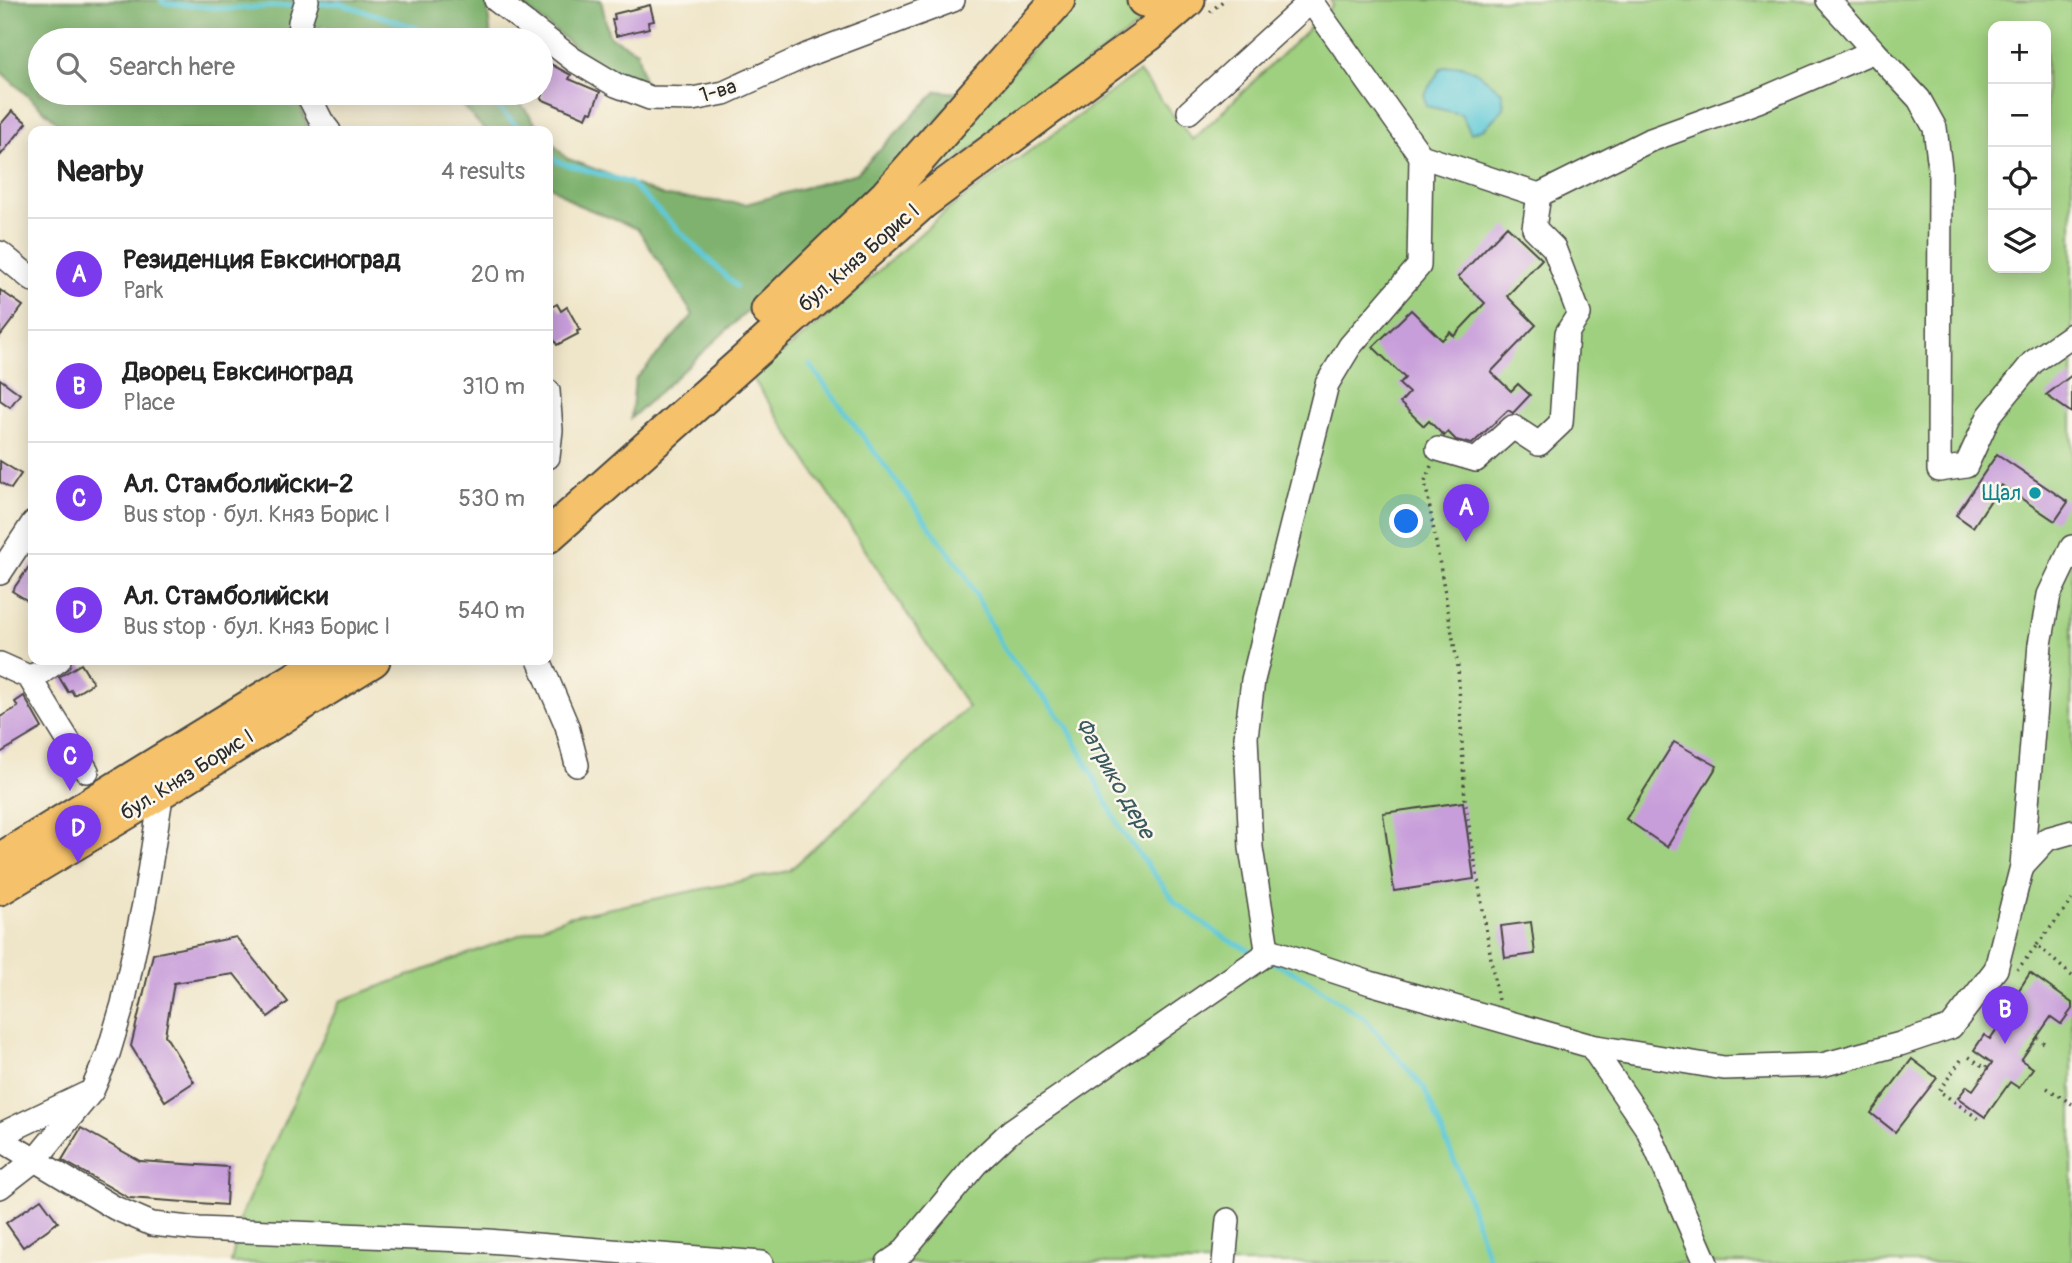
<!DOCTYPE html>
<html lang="en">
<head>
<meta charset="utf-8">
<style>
	:root { --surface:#fff; --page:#f6f6f6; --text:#222; --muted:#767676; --line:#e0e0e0; --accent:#7c3aed }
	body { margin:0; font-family:Pangolin,sans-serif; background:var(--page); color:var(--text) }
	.controls { position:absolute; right:21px; top:21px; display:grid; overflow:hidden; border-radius:14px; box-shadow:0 4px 18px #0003 }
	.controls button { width:63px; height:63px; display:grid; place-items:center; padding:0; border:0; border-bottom:2px solid var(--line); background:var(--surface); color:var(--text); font:35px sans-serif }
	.you { position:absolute; left:1407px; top:522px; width:24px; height:24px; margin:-18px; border:5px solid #fff; border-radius:50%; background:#1a73e8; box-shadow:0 0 0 10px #1a73e833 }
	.badge { display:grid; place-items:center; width:46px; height:46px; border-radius:50%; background:var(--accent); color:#fff; font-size:23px; font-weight:700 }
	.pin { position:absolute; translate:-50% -58px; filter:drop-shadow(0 2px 4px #0008) }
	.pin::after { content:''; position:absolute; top:37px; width:24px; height:21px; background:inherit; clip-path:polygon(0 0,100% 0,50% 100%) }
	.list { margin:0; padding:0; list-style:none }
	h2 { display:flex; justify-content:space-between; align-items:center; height:91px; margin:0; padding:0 28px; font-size:30px }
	h2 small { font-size:23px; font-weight:400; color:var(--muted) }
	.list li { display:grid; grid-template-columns:46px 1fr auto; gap:21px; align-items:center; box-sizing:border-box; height:112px; padding:0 28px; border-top:2px solid var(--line) }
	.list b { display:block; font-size:26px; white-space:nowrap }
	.list p { margin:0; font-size:23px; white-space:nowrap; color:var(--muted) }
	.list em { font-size:23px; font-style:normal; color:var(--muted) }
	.icon { flex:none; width:38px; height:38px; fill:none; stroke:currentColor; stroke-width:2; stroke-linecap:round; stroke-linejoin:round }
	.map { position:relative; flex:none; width:2072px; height:1263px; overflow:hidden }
	.search { position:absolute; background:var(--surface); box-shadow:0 4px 18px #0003; left:28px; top:28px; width:525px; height:77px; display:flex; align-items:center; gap:18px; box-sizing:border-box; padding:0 24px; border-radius:38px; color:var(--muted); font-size:26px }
	.panel { position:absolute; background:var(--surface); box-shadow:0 4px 18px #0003; left:28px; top:126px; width:525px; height:539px; border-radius:14px }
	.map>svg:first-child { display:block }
</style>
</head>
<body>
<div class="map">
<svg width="2072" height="1263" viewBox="0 0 2072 1263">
	<rect width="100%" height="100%" fill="#fbf7ec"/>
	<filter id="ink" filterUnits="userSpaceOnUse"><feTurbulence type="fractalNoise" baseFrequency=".0143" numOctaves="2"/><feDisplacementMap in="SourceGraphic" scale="14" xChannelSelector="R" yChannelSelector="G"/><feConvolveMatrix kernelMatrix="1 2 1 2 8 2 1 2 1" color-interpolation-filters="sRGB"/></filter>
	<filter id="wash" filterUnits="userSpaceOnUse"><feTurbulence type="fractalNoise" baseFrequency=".00686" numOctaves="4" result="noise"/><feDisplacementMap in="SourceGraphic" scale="28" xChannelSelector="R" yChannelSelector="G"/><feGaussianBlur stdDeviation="1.57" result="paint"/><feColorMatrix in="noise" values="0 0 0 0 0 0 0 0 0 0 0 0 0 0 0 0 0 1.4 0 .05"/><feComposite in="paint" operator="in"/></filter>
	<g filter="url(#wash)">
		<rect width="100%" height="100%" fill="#efe5c8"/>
		<g fill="#9fd07f" stroke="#657e55" stroke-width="2" fill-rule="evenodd">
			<path d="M 1074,0 L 1125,0 L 1148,18 L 901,201 Z"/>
			<path d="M 1330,0 L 2072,0 L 2072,1263 L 231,1263 L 241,1215 L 340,1001 L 568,917 L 789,871 L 968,707 L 752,377 L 820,323 L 946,211 L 1139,72 L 1193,140 L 1333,5 ZM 1993,26 L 2046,26 L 2046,268 L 1993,268 Z"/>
		</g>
		<g fill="#7fb26e" stroke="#556e4c" stroke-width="2">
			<path d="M 0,0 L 491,0 L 487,2 L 491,40 L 369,40 L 322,26 L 306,40 L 40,40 L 40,93 L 296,93 L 309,130 L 67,131 L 0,71 Z"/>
			<path d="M 515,0 L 601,0 L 609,36 L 637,51 L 644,82 L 604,69 Z"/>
			<path d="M 937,91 L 961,93 L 821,248 L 741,317 L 631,418 L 635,380 L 693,315 L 638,229 L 576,204 L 548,184 L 548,138 L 566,158 L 664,196 L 746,204 L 857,173 Z"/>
			<path d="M 450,93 L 512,93 L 542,131 L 486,131 Z"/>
		</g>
		<path fill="#5ec9d7" stroke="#447a81" stroke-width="2" d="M 1457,65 L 1476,71 L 1502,92 L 1504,108 L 1485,128 L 1471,133 L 1461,114 L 1426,106 L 1424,95 L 1441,68 Z"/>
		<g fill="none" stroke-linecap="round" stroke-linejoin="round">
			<g stroke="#5ec9d7" stroke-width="5">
				<path d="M 161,0 L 164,3 L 228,9 L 300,5"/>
				<path d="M 313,4 L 339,3 L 417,28 L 430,40"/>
				<path d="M 484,93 L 522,131"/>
				<path d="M 548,153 L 558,162 L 630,183 L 736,286"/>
				<path d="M 810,365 L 965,574 L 1004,650 L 1066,724 L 1121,830 L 1176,903 L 1224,938 L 1257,954"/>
				<path d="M 1272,962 L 1303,977 L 1365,1019 L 1424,1088 L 1462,1179 L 1490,1263"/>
			</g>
		</g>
		<g id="blocks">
			<g fill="#c79dda">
				<path d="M 650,5 L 654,21 L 648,22 L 649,28 L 616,36 L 612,20 L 615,19 L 614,14 Z"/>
				<path d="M 541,59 L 571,75 L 569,79 L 600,92 L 592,112 L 589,111 L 586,118 L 541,99 L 543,95 L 541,94 Z"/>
				<path d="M 12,111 L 27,123 L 0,156 L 0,125 Z"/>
				<path d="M 1507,226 L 1542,259 L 1507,296 L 1536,325 L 1491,372 L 1511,391 L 1518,384 L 1530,395 L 1513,413 L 1508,410 L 1472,444 L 1456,440 L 1448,432 L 1444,436 L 1429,421 L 1424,426 L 1400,403 L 1409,393 L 1399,384 L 1405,378 L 1373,347 L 1411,310 L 1442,340 L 1450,332 L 1454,336 L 1485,303 L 1458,277 Z"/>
				<path d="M 0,290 L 23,306 L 0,336 Z"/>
				<path d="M 557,304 L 561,311 L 567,307 L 580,330 L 577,331 L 578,334 L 557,345 L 554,340 L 548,344 L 548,309 Z"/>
				<path d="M 2072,375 L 2072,413 L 2046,395 Z"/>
				<path d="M 0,379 L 20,394 L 10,407 L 0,400 Z"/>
				<path d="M 1997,454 L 2068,502 L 2055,521 L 2001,485 L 1973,527 L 1956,515 Z"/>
				<path d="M 0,461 L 21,474 L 11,489 L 0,482 Z"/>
				<path d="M 33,561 L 33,604 L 12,591 Z"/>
				<path d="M 81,664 L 93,683 L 74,695 L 71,690 L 68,692 L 59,677 Z"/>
				<path d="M 24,696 L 42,728 L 0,753 L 0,717 L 18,707 L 15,702 Z"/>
				<path d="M 1674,742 L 1717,766 L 1667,847 L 1626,819 Z"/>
				<path d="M 1463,802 L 1474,879 L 1394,891 L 1383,813 Z"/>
				<path d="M 1531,922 L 1535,954 L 1505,958 L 1501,926 Z"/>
				<path d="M 236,937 L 288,1002 L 268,1017 L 234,974 L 174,983 L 165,1035 L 194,1082 L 165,1101 L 131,1046 L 153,954 Z"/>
				<path d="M 2030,973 L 2072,1003 L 2072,1009 L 2061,1024 L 2051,1017 L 2021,1060 L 2033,1068 L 2019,1088 L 2010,1082 L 1985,1117 L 1958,1098 L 1967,1086 L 1973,1090 L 1992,1063 L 1974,1050 L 1984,1035 L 1990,1039 L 2020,995 L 2017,993 Z"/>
				<path d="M 1912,1059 L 1937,1078 L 1895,1132 L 1871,1113 Z"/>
				<path d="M 81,1128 L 140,1161 L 228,1167 L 226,1205 L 129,1198 L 62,1160 Z"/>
				<path d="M 41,1199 L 58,1222 L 23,1247 L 6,1223 Z"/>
			</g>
		</g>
	</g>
	<g filter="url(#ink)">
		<use href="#blocks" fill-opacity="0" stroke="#484743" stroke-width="2"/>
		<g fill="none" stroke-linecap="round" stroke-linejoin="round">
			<g stroke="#484743" stroke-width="26">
				<g id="minor">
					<path d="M 496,0 L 574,60 L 616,85 L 650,98 L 692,99 L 724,93 L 807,55 L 953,0"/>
					<path d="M 1310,0 L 1421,156 L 1539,195 L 1648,141 L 1758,101 L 1874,51 L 1919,99 L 1935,128 L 1940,168 L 1939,470 L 1966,466 L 1989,416 L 2033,362 L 2072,335"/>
					<path d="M 1828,0 L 1874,51"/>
					<path d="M 299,40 L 300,22 L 307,0"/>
					<path d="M 307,93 L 322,122 L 329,131"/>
					<path d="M 1189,112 L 1312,0"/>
					<path d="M 1421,156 L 1419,266 L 1350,346 L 1327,384 L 1253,680 L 1246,737 L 1251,848 L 1267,949 L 1370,983 L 1591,1046 L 1648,1130 L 1706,1263"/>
					<path d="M 0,253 L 33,280"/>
					<path d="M 548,391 L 551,430 L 548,457"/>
					<path d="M 1438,449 L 1476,460 L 1513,427 L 1539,444 L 1561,423 L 1567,333 L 1579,314 L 1554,248 L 1534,228 L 1539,195"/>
					<path d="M 0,573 L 33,523"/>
					<path d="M 539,660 L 567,726 L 577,765"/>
					<path d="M 0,664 L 29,677 L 87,771"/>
					<path d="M 29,677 L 42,672 L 59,660"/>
					<path d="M 2022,866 L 2047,839 L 2072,832"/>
					<path d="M 1591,1046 L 1724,1068 L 1822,1065 L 1900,1044 L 1951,1027 L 1996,969 L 2001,949 L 2022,866 L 2040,644 L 2049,595 L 2072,547"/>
					<path d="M 0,1135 L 86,1094"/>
					<path d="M 0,1139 L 115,1208 L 152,1224 L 199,1229 L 488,1241 L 761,1263"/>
					<path d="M 0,1187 L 36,1159 L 92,1091 L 108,1054 L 123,1004 L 144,904 L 162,791"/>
					<path d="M 888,1263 L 901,1254 L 976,1164 L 1011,1131 L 1262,957 L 1267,949"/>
					<path d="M 1224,1263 L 1228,1220"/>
				</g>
			</g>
			<g stroke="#484743" stroke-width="37">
				<g id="highway">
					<path d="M 1144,0 L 1157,2 L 1167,0"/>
					<path d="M 768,310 L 887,195 L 1058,0"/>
					<path d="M 548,536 L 923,202 L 1148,35 L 1188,0"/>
					<path d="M 0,860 L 326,660"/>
					<path d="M 0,888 L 162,791 L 373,660"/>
				</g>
			</g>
			<g stroke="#484743" stroke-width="3.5" stroke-dasharray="2 5" stroke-linecap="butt">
				<path d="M 1210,12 L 1224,0"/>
				<path d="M 1431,466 L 1425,481 L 1458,667 L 1465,801 L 1498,1001"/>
				<path d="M 2037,945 L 2072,900"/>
				<path d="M 2017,970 L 2037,945 L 2072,976"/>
				<path d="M 2037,1037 L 2044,1043"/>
				<path d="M 1969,1057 L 1986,1068 L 1991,1062"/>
				<path d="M 1961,1060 L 1939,1091 L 1982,1121"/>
				<path d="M 2047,1088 L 2072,1104"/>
			</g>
			<use href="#minor" stroke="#fff" stroke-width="23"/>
			<use href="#highway" stroke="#f5c16b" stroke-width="33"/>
		</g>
	</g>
	<circle fill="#0f9aa8" stroke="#fbf7ec" stroke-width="2.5" cx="2035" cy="493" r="7"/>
	<g text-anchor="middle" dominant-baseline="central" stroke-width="5" stroke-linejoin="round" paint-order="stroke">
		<g font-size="21" fill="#2b2b2b" stroke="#fbf7ec">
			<text transform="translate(718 91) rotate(-16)">1-ва</text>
			<text transform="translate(859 258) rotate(-41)">бул. Княз Борис I</text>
			<text transform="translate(187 775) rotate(-32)">бул. Княз Борис I</text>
		</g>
		<g font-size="21" fill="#0d838f" stroke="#fbf7ec" text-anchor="end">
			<text x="2021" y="493">Щал</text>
		</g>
		<g font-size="23" font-style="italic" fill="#3a5a5f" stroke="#fbf7ec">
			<text transform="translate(1115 778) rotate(60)">Фатрико дере</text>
		</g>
	</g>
</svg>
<div class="controls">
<button>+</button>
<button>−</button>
<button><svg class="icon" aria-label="locate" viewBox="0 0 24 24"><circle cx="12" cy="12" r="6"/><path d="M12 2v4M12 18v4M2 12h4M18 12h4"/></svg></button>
<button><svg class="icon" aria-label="layers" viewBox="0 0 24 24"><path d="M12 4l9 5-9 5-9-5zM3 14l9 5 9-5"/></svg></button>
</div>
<div class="you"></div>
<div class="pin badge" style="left:1466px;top:542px">A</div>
<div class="pin badge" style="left:2005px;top:1044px">B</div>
<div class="pin badge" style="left:70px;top:791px">C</div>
<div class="pin badge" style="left:78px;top:863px">D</div>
<div class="search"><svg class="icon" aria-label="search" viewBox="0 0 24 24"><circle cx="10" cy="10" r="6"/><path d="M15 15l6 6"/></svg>Search here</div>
<section class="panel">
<h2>Nearby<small>4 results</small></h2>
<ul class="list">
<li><span class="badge">A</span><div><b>Резиденция Евксиноград</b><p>Park</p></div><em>20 m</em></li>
<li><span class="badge">B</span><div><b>Дворец Евксиноград</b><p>Place</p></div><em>310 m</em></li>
<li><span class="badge">C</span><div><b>Ал. Стамболийски-2</b><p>Bus stop · бул. Княз Борис I</p></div><em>530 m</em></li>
<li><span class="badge">D</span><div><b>Ал. Стамболийски</b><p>Bus stop · бул. Княз Борис I</p></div><em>540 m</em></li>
</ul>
</section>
</div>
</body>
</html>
